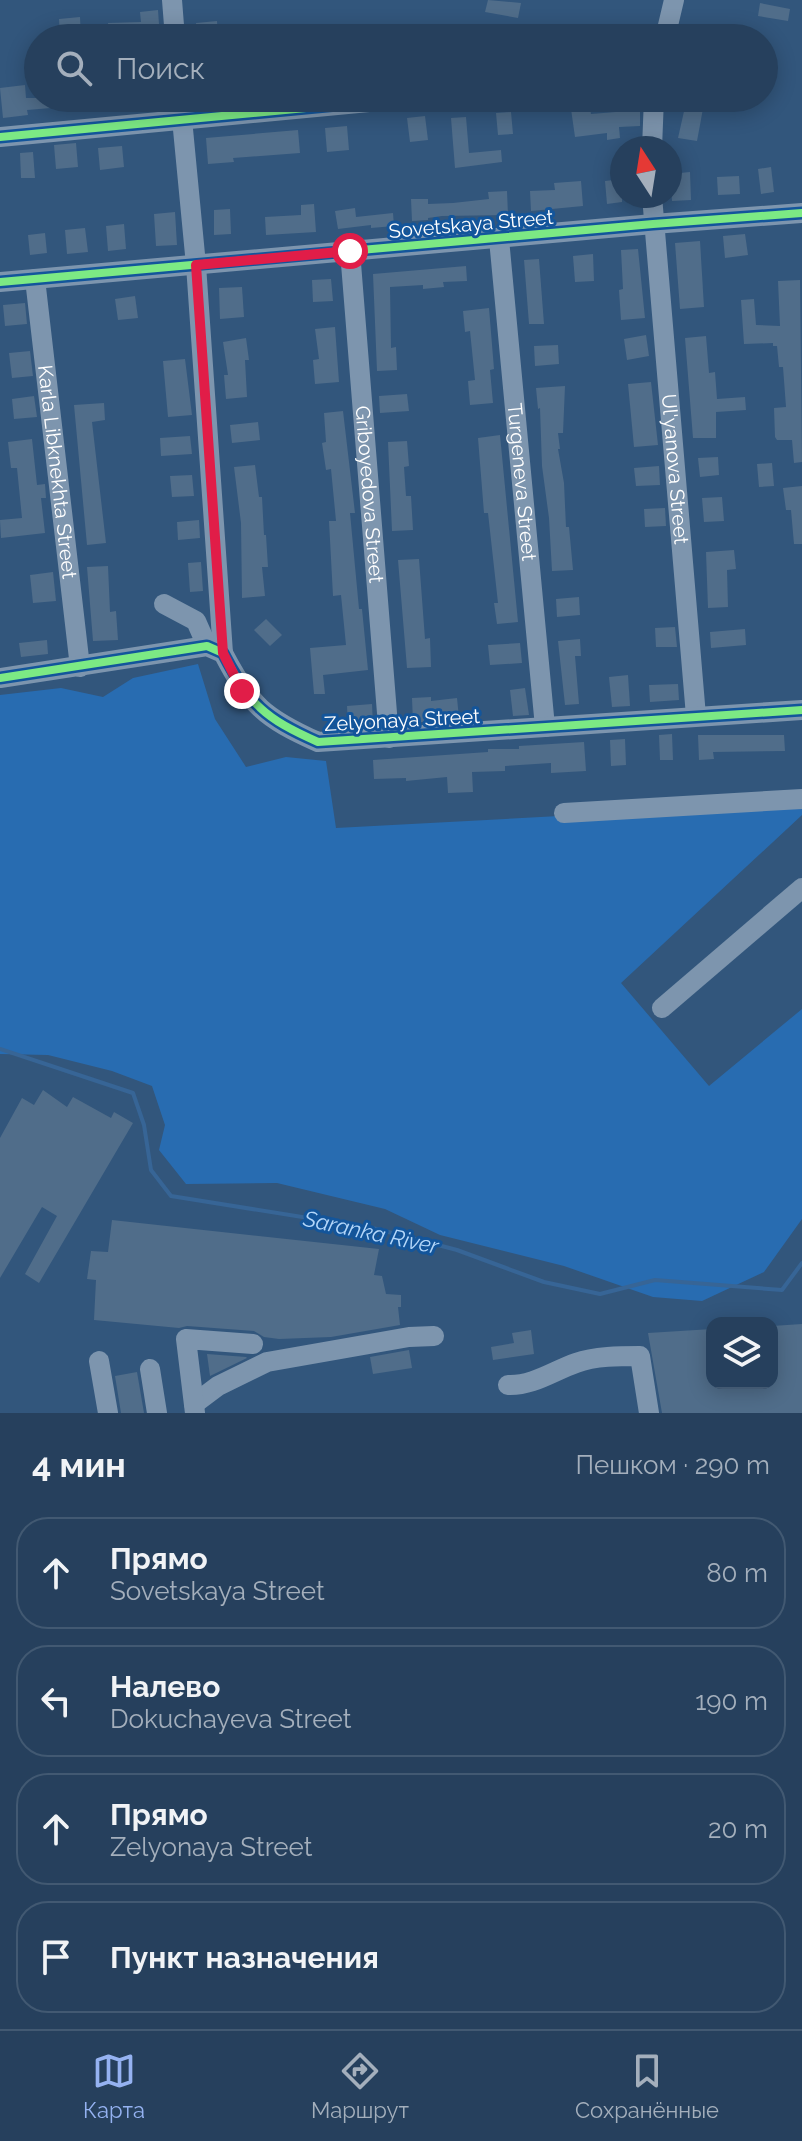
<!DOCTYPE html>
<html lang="ru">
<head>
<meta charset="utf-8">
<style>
	:root { --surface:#26405d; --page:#324b66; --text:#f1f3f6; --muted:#a4afbc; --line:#425972; --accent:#95b2f1 }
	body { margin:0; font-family:Raleway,sans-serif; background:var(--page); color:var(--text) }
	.controls { position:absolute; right:24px; bottom:24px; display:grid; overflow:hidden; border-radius:16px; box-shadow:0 4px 20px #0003 }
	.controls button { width:72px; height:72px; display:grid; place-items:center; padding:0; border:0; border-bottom:2px solid var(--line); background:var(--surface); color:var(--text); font:40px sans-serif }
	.compass { position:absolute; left:610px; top:136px; width:72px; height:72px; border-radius:50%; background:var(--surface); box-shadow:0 4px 20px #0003; rotate:348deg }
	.stop { position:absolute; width:24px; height:24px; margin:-18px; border:6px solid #e11d48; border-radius:50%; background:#fff }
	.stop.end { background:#e11d48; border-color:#fff; box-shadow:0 2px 8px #0008 }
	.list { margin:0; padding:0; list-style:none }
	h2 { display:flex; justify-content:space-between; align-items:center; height:104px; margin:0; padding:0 32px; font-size:34px }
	h2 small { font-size:26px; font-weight:400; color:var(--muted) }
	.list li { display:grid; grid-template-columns:52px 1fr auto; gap:24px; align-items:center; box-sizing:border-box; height:112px; margin:0 16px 16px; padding:0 16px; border:2px solid var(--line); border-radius:32px }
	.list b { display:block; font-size:30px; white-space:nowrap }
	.list p { margin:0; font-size:26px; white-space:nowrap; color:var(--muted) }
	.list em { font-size:26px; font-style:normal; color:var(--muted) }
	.icon { flex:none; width:44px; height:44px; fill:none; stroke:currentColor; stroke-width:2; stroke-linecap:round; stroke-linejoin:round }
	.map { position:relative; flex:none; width:802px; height:1413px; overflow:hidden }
	.search { position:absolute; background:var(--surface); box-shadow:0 4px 20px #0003; left:24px; right:24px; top:24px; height:88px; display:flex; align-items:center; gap:20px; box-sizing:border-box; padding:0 28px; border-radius:44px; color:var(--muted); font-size:30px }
	.sheet { height:616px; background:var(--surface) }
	nav { display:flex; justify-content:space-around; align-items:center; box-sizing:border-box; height:112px; border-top:2px solid var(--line); background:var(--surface); font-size:22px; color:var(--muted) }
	nav a { display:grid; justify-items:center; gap:4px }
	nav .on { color:var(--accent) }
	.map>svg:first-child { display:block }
</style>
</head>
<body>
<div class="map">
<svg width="802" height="1413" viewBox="0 0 802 1413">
	<rect width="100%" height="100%" fill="#32567c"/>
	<path fill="#286cb1" d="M 198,664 L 215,719 L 246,767 L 286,757 L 326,761 L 336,828 L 802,803 L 802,815 L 621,983 L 709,1086 L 802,1009 L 802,1219 L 764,1272 L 702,1301 L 653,1297 L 564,1266 L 440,1235 L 385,1209 L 277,1183 L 186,1184 L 159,1150 L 165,1125 L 152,1086 L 112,1071 L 48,1055 L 0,1054 L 0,695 L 61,688 L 103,697 L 133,678 Z"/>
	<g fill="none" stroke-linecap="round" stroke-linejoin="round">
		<path stroke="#376596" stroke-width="4" d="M 0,1049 L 133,1093 L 144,1125 L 151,1170 L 171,1196 L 377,1229 L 457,1250 L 544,1282 L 600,1294 L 655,1280 L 782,1290 L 802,1263"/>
	</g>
	<g fill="#506d8a">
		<path d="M 488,0 L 521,3 L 518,18 L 485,12 Z"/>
		<path d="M 760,3 L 790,9 L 788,21 L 758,16 Z"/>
		<path d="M 158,10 L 160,38 L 142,38 L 142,35 L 109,37 L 108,23 L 141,22 L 140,12 Z"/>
		<path d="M 80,17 L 81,38 L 60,38 L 59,19 Z"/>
		<path d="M 217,21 L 218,38 L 197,38 L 196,23 Z"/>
		<path d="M 25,85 L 26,98 L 75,98 L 75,106 L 27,110 L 28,115 L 3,118 L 0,88 Z"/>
		<path d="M 84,98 L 120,98 L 120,106 L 85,109 Z"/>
		<path d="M 687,98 L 705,98 L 697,141 L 678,138 Z"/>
		<path d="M 589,100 L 591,114 L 640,110 L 640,126 L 619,127 L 620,138 L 607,140 L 607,133 L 575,137 L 570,102 Z"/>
		<path d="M 511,112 L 513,134 L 498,135 L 496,113 Z"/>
		<path d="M 425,116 L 428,140 L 410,142 L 407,118 Z"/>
		<path d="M 466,117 L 469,153 L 501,150 L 502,162 L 455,168 L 451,118 Z"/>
		<path d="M 347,126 L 349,150 L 327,152 L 325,128 Z"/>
		<path d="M 298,130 L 300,153 L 233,158 L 234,162 L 208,164 L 206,138 Z"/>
		<path d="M 76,143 L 78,167 L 56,169 L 54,145 Z"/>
		<path d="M 122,146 L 124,167 L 100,170 L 98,148 Z"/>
		<path d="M 33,152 L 35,178 L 21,178 L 20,153 Z"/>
		<path d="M 771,167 L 774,192 L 761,194 L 758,169 Z"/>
		<path d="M 690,172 L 691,200 L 672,201 L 670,174 Z"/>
		<path d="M 739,176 L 740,194 L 718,195 L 717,177 Z"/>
		<path d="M 622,179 L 622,202 L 607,204 L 605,181 Z"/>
		<path d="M 581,181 L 583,206 L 531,211 L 530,191 L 555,190 L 554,183 Z"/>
		<path d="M 507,191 L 508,215 L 442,216 L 428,218 L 428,220 L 412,221 L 411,199 L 428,199 L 428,204 L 453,203 L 489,199 L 488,192 Z"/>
		<path d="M 314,204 L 316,232 L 266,235 L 265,217 L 301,215 L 301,205 Z"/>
		<path d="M 355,208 L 356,217 L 393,213 L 394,226 L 371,228 L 371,225 L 338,229 L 335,211 Z"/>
		<path d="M 230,209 L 231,234 L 214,235 L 214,210 Z"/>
		<path d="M 175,212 L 177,245 L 156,246 L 154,214 Z"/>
		<path d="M 124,224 L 126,249 L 108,251 L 106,226 Z"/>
		<path d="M 85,228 L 88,252 L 67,254 L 65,230 Z"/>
		<path d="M 45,233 L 47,253 L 30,255 L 28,235 Z"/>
		<path d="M 745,234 L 748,255 L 725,258 L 723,236 Z"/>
		<path d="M 700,241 L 704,307 L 680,309 L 675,243 Z"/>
		<path d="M 638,249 L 645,318 L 621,320 L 619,290 L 623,289 L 621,250 Z"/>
		<path d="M 593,254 L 594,281 L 575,282 L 573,256 Z"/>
		<path d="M 539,259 L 544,324 L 529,324 L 524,260 Z"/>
		<path d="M 466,266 L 467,281 L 443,282 L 444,287 L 423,289 L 423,285 L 390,287 L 391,348 L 396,347 L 397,370 L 377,371 L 373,274 Z"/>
		<path d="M 331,279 L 333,301 L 313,302 L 312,280 Z"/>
		<path d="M 800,280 L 802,462 L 794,463 L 792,440 L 777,440 L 775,437 L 774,408 L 786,407 L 783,367 L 779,367 L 777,346 L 773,346 L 773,343 L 744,344 L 741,300 L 754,299 L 756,325 L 780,326 L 778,281 Z"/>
		<path d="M 242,287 L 244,317 L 220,319 L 219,288 Z"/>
		<path d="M 135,296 L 138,318 L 118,320 L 115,299 Z"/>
		<path d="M 25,303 L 27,324 L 5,326 L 3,305 Z"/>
		<path d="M 489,308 L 494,369 L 490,370 L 493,403 L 470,405 L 468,381 L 475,380 L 470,331 L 465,332 L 463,311 Z"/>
		<path d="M 335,327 L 339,382 L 315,384 L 313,360 L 319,359 L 315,329 Z"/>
		<path d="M 646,335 L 649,356 L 627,360 L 624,339 Z"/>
		<path d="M 706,336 L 709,373 L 715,372 L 717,399 L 745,397 L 746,410 L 716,412 L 716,438 L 693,438 L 685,338 Z"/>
		<path d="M 246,338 L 249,360 L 245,360 L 247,397 L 226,399 L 224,375 L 228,375 L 223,342 Z"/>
		<path d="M 558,345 L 559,364 L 535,366 L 534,346 Z"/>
		<path d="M 30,351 L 33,376 L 12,378 L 9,353 Z"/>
		<path d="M 185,359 L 192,415 L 168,417 L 163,361 Z"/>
		<path d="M 651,382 L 658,445 L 634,447 L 628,384 Z"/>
		<path d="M 565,386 L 563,433 L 558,433 L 560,449 L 558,449 L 564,483 L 566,527 L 569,527 L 573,570 L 552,571 L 549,518 L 542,466 L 540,408 L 538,409 L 536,388 Z"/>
		<path d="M 407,394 L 409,411 L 380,413 L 379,396 Z"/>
		<path d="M 34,396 L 37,417 L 14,419 L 12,399 Z"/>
		<path d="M 104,403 L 105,420 L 92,422 L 106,543 L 87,545 L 74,405 Z"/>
		<path d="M 343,411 L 355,513 L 350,513 L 359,609 L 362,609 L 368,670 L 323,675 L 325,694 L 314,694 L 310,648 L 346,645 L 341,595 L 333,596 L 329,521 L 336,521 L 331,469 L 326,470 L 322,443 L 326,442 L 324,413 Z"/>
		<path d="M 258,422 L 260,440 L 232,443 L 230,425 Z"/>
		<path d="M 500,435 L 518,622 L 497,624 L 494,603 L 498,603 L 488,513 L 484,513 L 478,438 Z"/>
		<path d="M 190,436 L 192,454 L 161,456 L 160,438 Z"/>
		<path d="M 32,439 L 37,485 L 45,484 L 46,498 L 41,498 L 45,533 L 1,538 L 0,520 L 22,518 L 17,468 L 11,468 L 8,442 Z"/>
		<path d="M 407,441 L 409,466 L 404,467 L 406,496 L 411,496 L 413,530 L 392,531 L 388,442 Z"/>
		<path d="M 718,457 L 719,475 L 700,477 L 698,458 Z"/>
		<path d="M 772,463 L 774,486 L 759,487 L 757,464 Z"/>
		<path d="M 255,465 L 259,497 L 262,497 L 264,535 L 266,535 L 268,567 L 262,567 L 265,596 L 242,598 L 241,523 L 234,467 Z"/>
		<path d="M 659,466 L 660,485 L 636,486 L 634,468 Z"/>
		<path d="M 192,475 L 194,496 L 172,497 L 170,476 Z"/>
		<path d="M 802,486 L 802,544 L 794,544 L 791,510 L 786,510 L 783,488 Z"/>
		<path d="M 722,497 L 724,521 L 704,522 L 702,498 Z"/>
		<path d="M 665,508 L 666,526 L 645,527 L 644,509 Z"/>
		<path d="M 199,520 L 200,538 L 178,540 L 177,522 Z"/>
		<path d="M 734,550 L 736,569 L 727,570 L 728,607 L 708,608 L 706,552 Z"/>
		<path d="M 419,559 L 425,639 L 430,638 L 431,667 L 407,668 L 398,560 Z"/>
		<path d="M 201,562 L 203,591 L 190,592 L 188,563 Z"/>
		<path d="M 108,566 L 110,612 L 116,611 L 118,640 L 93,641 L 87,567 Z"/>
		<path d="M 53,572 L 56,601 L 33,603 L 30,575 Z"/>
		<path d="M 579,597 L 580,615 L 557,617 L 556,599 Z"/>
		<path d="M 266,619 L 282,635 L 270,646 L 254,630 Z"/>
		<path d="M 675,627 L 677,647 L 656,647 L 655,628 Z"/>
		<path d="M 745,629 L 746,645 L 711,648 L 710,632 Z"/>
		<path d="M 580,639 L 581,656 L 575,656 L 579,704 L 565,705 L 558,641 Z"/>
		<path d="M 47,640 L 48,654 L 21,657 L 19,643 Z"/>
		<path d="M 520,643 L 522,663 L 490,665 L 488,645 Z"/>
		<path d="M 628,675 L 630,706 L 612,707 L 609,677 Z"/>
		<path d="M 678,684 L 679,700 L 650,702 L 649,685 Z"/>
		<path d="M 525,688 L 529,715 L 513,716 L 510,690 Z"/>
		<path d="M 431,697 L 431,701 L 457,698 L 459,718 L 413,723 L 412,698 Z"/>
		<path d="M 372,704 L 373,725 L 348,727 L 347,706 Z"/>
		<path d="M 672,734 L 673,760 L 660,760 L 659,735 Z"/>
		<path d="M 698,735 L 784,735 L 785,751 L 713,752 L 714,759 L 699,760 Z"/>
		<path d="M 625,739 L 626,765 L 611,766 L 610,740 Z"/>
		<path d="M 584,742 L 586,771 L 551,773 L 551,763 L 505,766 L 505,771 L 472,772 L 473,792 L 448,793 L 447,777 L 406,781 L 406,778 L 374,779 L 373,760 L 488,752 L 488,749 L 519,749 L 519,746 Z"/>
		<path d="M 43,1090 L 67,1107 L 73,1097 L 111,1118 L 114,1112 L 133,1123 L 39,1283 L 25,1274 L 57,1216 L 42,1207 L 0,1278 L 0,1138 L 22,1098 L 34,1105 Z"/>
		<path d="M 112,1220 L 379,1249 L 374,1275 L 382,1276 L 386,1294 L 401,1295 L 401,1307 L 398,1307 L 400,1325 L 331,1337 L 279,1339 L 264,1337 L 254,1331 L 187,1326 L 179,1328 L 94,1320 L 96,1280 L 87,1279 L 91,1251 L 108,1252 Z"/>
		<path d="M 802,1324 L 802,1413 L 662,1413 L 648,1333 L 712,1329 L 712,1383 L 772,1383 L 772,1326 Z"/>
		<path d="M 531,1330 L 534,1354 L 493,1360 L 491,1347 L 514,1343 L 512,1333 Z"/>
		<path d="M 409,1350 L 412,1368 L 373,1374 L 370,1357 Z"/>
		<path d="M 207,1354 L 246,1357 L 247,1358 L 210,1376 Z"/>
		<path d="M 137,1372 L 144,1413 L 121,1413 L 115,1376 Z"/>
	</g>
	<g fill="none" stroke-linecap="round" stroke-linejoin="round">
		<g stroke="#7d95ae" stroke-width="20">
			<path d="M 172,0 L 175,38"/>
			<path d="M 665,38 L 674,0"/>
			<path d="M 180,98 L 196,265 L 223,653"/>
			<path d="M 0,137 L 411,98"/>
			<path d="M 652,148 L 654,98"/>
			<path id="s1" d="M 652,196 L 696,716"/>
			<path id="s2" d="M 499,239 L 545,727"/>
			<path id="s3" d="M 350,251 L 389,738"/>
			<path id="s4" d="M 35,279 L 80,667"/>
			<path d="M 0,282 L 653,224 L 802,213"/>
			<path d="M 164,604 L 196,621 L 207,646"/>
			<path d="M 0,678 L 207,646 L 223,653 C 250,705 264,718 318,742 L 802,710"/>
			<path d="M 564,813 L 802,799"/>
			<path d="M 662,1008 L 802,888"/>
			<path d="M 99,1361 L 108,1413"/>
			<path d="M 150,1369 L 157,1413"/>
			<path d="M 508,1385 C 533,1386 553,1371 576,1363 C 595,1356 620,1356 640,1356 L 649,1413"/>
			<path d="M 194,1404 L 218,1386 L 267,1362 L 409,1337 L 434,1336"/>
			<path d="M 195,1413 L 186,1339 L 253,1344"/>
		</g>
		<g stroke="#13559b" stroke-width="13">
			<g id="cycleway">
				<path d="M 0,137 L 411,98"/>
				<path d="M 0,282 L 653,224 L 802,213"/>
				<path d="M 0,678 L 207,646 L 223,653 C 250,705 264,718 318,742 L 802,710"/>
			</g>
		</g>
		<use href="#cycleway" stroke="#7ce984" stroke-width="8"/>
	</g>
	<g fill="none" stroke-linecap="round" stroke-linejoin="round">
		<path stroke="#e11d48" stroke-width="10" d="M 242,691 L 223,653 L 196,265 L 350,251"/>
	</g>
	<g text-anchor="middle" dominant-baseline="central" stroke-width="6" stroke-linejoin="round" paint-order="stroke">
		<g font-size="20" fill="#fff" stroke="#13559b">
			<text transform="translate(471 224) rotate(-5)">Sovetskaya Street</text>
			<text stroke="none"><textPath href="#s1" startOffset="274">Ul'yanova Street</textPath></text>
			<text stroke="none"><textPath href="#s4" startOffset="194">Karla Libknekhta Street</textPath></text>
			<text stroke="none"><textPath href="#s2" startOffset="244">Turgeneva Street</textPath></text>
			<text stroke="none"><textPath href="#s3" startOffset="244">Griboyedova Street</textPath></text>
			<text transform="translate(402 720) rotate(-3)">Zelyonaya Street</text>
		</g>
		<g font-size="22" font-style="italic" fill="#b4d7fa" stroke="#13559b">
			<text transform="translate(371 1232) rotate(12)">Saranka River</text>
		</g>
	</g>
</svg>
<div class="controls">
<button><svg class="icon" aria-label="layers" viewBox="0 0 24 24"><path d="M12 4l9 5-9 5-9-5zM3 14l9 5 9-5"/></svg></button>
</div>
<svg class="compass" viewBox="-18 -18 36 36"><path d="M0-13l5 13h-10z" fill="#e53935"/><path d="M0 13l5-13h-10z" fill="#a4afbc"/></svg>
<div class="stop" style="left:350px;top:251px"></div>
<div class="stop end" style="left:242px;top:691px"></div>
<div class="search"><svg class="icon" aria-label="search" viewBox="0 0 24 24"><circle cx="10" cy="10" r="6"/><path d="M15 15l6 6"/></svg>Поиск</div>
</div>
<section class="sheet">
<h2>4 мин<small>Пешком · 290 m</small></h2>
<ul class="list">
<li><svg class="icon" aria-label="ahead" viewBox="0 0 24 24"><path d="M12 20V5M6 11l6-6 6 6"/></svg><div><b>Прямо</b><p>Sovetskaya Street</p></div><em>80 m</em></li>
<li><svg class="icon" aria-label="left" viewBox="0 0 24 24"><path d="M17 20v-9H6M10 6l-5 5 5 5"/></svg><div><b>Налево</b><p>Dokuchayeva Street</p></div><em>190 m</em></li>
<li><svg class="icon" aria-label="ahead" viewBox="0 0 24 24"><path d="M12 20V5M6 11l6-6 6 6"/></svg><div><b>Прямо</b><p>Zelyonaya Street</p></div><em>20 m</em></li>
<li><svg class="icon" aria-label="arrive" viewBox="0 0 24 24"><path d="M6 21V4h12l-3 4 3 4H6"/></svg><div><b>Пункт назначения</b></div></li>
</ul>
</section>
<nav>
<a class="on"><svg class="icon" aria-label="map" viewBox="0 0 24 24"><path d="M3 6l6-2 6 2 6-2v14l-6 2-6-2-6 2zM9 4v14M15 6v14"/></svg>Карта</a>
<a><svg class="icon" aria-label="directions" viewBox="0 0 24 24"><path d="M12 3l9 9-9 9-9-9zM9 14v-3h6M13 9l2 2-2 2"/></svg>Маршрут</a>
<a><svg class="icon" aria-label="saved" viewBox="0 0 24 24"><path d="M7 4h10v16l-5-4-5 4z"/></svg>Сохранённые</a>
</nav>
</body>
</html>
